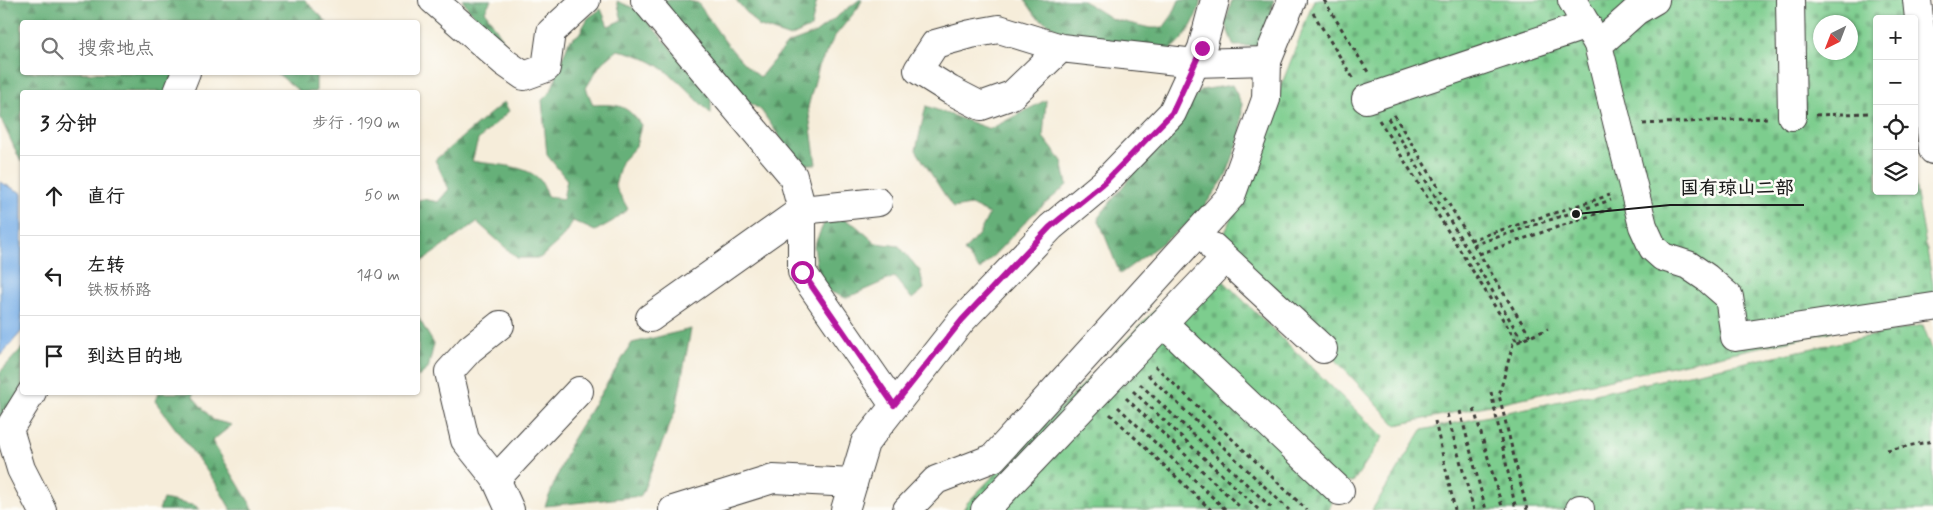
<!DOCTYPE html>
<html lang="zh">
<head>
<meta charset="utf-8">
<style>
	:root { --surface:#fff; --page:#f6f6f6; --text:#222; --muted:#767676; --line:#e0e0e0 }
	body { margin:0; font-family:Mynerve,"LXGW WenKai TC",sans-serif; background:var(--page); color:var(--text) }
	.controls { position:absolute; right:15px; top:15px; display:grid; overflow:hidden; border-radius:5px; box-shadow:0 1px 4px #0004 }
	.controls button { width:45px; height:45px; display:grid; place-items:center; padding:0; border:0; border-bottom:1px solid var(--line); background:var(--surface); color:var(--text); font:25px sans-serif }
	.compass { position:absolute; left:1813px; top:15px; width:45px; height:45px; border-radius:50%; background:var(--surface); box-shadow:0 1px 4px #0004; rotate:222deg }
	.stop { position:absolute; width:15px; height:15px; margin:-11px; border:4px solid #b5179e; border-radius:50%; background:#fff }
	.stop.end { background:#b5179e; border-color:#fff; box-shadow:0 1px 5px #0008 }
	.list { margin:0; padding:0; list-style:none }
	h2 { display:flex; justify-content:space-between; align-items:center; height:65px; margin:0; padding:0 20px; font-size:21px }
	h2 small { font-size:16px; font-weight:400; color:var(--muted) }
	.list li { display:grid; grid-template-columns:32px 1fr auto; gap:15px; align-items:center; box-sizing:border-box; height:80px; padding:0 20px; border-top:1px solid var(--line) }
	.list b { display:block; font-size:19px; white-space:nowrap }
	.list p { margin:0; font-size:16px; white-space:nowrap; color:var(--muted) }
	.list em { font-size:16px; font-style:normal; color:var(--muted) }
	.icon { flex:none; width:28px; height:28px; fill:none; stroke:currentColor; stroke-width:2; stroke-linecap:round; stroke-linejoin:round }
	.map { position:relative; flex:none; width:1933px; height:510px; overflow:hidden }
	.search { position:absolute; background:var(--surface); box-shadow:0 1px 4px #0004; left:20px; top:20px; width:400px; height:55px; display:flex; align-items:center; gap:12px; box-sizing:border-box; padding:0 18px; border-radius:5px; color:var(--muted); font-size:19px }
	.panel { position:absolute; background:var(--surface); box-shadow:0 1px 4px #0004; left:20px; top:90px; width:400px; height:305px; border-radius:5px }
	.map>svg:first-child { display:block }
</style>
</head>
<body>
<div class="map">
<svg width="1933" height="510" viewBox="0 0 1933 510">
	<defs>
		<pattern id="forest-firs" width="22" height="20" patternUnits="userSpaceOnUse" patternTransform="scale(1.25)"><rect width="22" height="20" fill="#66b079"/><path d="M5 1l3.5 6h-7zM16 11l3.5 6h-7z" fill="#538e62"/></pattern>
		<pattern id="cemetery-stones" width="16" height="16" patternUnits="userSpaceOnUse" patternTransform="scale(1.25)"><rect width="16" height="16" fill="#7dcd8e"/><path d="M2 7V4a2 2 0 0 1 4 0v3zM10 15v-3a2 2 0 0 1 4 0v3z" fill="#6baf7a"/></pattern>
	</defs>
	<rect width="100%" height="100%" fill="#fdfcf7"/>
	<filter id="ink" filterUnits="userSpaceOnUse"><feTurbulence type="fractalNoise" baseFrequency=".02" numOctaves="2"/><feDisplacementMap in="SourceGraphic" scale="10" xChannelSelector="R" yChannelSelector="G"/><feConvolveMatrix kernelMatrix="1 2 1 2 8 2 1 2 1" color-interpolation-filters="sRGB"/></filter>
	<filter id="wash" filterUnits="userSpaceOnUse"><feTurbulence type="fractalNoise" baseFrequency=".0096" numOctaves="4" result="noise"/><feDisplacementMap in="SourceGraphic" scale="20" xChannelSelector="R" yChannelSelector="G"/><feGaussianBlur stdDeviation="1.12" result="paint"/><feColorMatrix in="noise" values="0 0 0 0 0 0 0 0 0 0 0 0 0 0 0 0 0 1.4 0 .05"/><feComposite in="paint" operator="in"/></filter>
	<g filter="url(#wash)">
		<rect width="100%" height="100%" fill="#f6edda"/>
		<g fill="url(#forest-firs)" stroke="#41664a">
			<path d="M 0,0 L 305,0 L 327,22 L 22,22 L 22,72 L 175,73 L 168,92 L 22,92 L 21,162 L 0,117 Z"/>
			<path d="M 462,0 L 491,0 L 485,11 L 510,51 L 471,12 Z"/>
			<path d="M 660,0 L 685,0 L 698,3 C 716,29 734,58 760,77 L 787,44 L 814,34 L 859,0 L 862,0 L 858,8 L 835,36 L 819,66 L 808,107 L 816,164 L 798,164 L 761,110 L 743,99 Z"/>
			<path d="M 736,0 L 817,0 L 811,27 L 790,37 L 758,26 Z"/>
			<path d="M 1025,0 L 1082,0 L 1112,19 L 1150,28 L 1163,28 L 1173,14 L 1179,0 L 1201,0 C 1196,24 1183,42 1163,56 L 1070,38 L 1036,16 Z"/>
			<path d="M 1232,0 L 1274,0 L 1263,46 L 1234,46 L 1225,24 Z"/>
			<path d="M 617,1 L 638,10 L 711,95 L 711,114 C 681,84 661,58 618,50 L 600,65 L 586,88 L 593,105 C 618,104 626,104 641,125 L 636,146 L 621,162 L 615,186 L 628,209 L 613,221 L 595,231 L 573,221 L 561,239 L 540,258 L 517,258 L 477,222 L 418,264 L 418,200 L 423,199 L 438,202 L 449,189 L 435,160 L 504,102 L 509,111 L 478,140 L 472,161 C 492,165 524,164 539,179 C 543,182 545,191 547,196 L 563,199 L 567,180 L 547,155 L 542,100 L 551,91 L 569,41 L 579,34 L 588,18 L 601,9 L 608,26 L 622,20 Z"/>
			<path d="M 277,73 L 316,73 L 316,92 L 300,92 Z"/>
			<path d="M 1232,85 L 1242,104 L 1241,135 L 1226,176 L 1196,218 L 1120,274 L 1098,218 L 1189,102 L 1201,90 Z"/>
			<path d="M 1046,100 L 1043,137 L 1062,161 L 1067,185 L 1031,216 L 980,270 L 964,251 L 979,234 L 989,214 L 971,205 L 953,208 L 916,150 L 926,106 L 990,129 Z"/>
			<path d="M 838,216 L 855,225 L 876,243 L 899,246 L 920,271 L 924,289 L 912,299 L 894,277 L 846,298 L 826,290 L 819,280 L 814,246 L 824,223 Z"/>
			<path d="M 418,317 L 434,344 L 428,369 L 418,377 Z"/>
			<path d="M 691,329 L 676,409 L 641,496 L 545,506 L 572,440 L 632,343 Z"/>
			<path d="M 22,348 L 22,392 L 0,435 L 0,372 Z"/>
			<path d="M 158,393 L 193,393 L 193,397 L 213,420 L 232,425 L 212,441 L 254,510 L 231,510 L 215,482 L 155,401 Z"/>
			<path d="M 163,499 L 196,506 L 199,510 L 159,510 Z"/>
		</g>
		<g fill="url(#cemetery-stones)" stroke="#4c7455" fill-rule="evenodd">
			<path d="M 1314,0 L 1907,0 L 1908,19 L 1877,19 L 1877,191 L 1914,191 L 1914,178 L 1933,284 L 1933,310 L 1396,425 L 1223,238 ZM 1820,22 L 1850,22 L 1850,52 L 1820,52 Z"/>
			<path d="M 1203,261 L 1383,437 L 1353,482 L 1338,484 L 1329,510 L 963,510 L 967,503 Z"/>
			<path d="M 1923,325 L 1933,352 L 1933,510 L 1372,510 L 1422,430 Z"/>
		</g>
		<path fill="#78afe7" stroke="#4a6682" d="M 0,182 L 22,193 L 22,331 L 0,356 Z"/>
	</g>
	<g filter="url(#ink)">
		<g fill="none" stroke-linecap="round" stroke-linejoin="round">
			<g stroke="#3d3b38" stroke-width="30">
				<g id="minor">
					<path d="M 433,0 L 504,62 L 524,76 L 546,68 L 551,32 L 586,0"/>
					<path d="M 645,0 L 793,176 L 802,210 L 802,272 L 894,405"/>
					<path d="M 1572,0 L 1596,41"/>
					<path d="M 1655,0 L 1636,11 L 1598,45 L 1643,226 L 1653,248 L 1663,257 L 1688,265 L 1707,278 L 1729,297 L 1735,337 L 1933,307"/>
					<path d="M 1790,0 L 1792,116"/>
					<path d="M 1917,0 L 1933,150"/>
					<path d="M 1061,48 L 999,29 L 971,34 L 935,44 L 918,70 L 950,90 L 981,106 L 1012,95 L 1061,48 L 1195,63 L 1267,61"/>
					<path d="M 178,92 L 186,72"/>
					<path d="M 1366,99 L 1587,25"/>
					<path d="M 1213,247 L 1323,349"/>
					<path d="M 1224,259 L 1163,323 L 1340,491"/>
					<path d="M 650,318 L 802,210 L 878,202"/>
					<path d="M 500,325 L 470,349 L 449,372 L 465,440 L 496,479 L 510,510"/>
					<path d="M 32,392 L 9,429 L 21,469 L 42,510"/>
					<path d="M 496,479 L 579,391"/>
					<path d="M 1580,509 L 1580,510"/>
					<path d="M 673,510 L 773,479 L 853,483"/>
					<path d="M 845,510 L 865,443 L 962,320 L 1051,227 L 1104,183 L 1172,113 L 1202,48 L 1215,0"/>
					<path d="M 907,510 L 936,480 L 993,458 L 1231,196 L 1266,99 L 1267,61 L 1292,0"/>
					<path d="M 985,510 L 1163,323"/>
				</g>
			</g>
			<g stroke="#3d3b38" stroke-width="3" stroke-dasharray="4 4" stroke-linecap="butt">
				<path d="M 1324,0 L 1368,72"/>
				<path d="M 1313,13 L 1353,78"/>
				<path d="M 1394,115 L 1530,336"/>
				<path d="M 1816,115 L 1869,113"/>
				<path d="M 1388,118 L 1522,340"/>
				<path d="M 1379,120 L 1517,342"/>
				<path d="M 1643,124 L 1767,118"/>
				<path d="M 1470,240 L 1610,195"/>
				<path d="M 1473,245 L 1611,200"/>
				<path d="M 1479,254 L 1613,208"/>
				<path d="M 1155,366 L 1307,510"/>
				<path d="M 1148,375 L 1289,510"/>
				<path d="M 1140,384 L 1274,510"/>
				<path d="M 1133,391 L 1259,510"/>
				<path d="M 1491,392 L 1516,510"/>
				<path d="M 1126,398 L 1239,506"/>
				<path d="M 1118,407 L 1226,510"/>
				<path d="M 1474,409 L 1503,510"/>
				<path d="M 1460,411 L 1486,510"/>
				<path d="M 1110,414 L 1211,510"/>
				<path d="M 1447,414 L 1474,510"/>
				<path d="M 1435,421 L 1455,510"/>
				<path d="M 1887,450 L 1933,441"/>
				<path d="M 1527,510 L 1499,395 L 1513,344 L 1548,329"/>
			</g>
			<use href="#minor" stroke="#fff" stroke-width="28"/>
		</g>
	</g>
	<g fill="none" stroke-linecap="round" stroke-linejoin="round" filter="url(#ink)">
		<path stroke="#b5179e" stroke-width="6" d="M 802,272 L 894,405 L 962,320 L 1050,227 L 1104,183 L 1172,113 L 1202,48"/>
	</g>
	<path fill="none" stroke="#1c1c1c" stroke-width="2" d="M1576 214L1670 205H1804"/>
	<circle fill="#1c1c1c" stroke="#fdfcf7" stroke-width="2" cx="1576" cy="214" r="5"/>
	<g font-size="19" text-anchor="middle" font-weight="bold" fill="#1c1c1c" stroke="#fdfcf7" stroke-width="5" stroke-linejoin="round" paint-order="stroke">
		<text x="1737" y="194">国有琼山二部</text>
	</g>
</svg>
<div class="controls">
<button>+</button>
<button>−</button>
<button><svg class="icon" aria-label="locate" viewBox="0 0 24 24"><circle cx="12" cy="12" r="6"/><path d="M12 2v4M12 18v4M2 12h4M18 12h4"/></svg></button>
<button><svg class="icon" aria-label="layers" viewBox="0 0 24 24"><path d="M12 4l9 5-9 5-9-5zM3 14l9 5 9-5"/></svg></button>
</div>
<svg class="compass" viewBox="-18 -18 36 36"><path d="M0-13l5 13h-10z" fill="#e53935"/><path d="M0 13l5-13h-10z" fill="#767676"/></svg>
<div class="stop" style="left:802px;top:272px"></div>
<div class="stop end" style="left:1202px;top:48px"></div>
<div class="search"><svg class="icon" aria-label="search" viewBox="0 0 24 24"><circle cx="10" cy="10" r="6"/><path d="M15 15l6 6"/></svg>搜索地点</div>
<section class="panel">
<h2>3 分钟<small>步行 · 190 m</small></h2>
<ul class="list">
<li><svg class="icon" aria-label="ahead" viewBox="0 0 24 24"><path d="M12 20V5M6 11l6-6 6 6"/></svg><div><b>直行</b></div><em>50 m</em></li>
<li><svg class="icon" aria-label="left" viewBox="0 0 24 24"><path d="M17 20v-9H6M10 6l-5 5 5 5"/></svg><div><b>左转</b><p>铁板桥路</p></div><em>140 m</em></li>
<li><svg class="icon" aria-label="arrive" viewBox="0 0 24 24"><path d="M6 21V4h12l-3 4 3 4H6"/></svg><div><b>到达目的地</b></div></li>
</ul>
</section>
</div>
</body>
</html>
